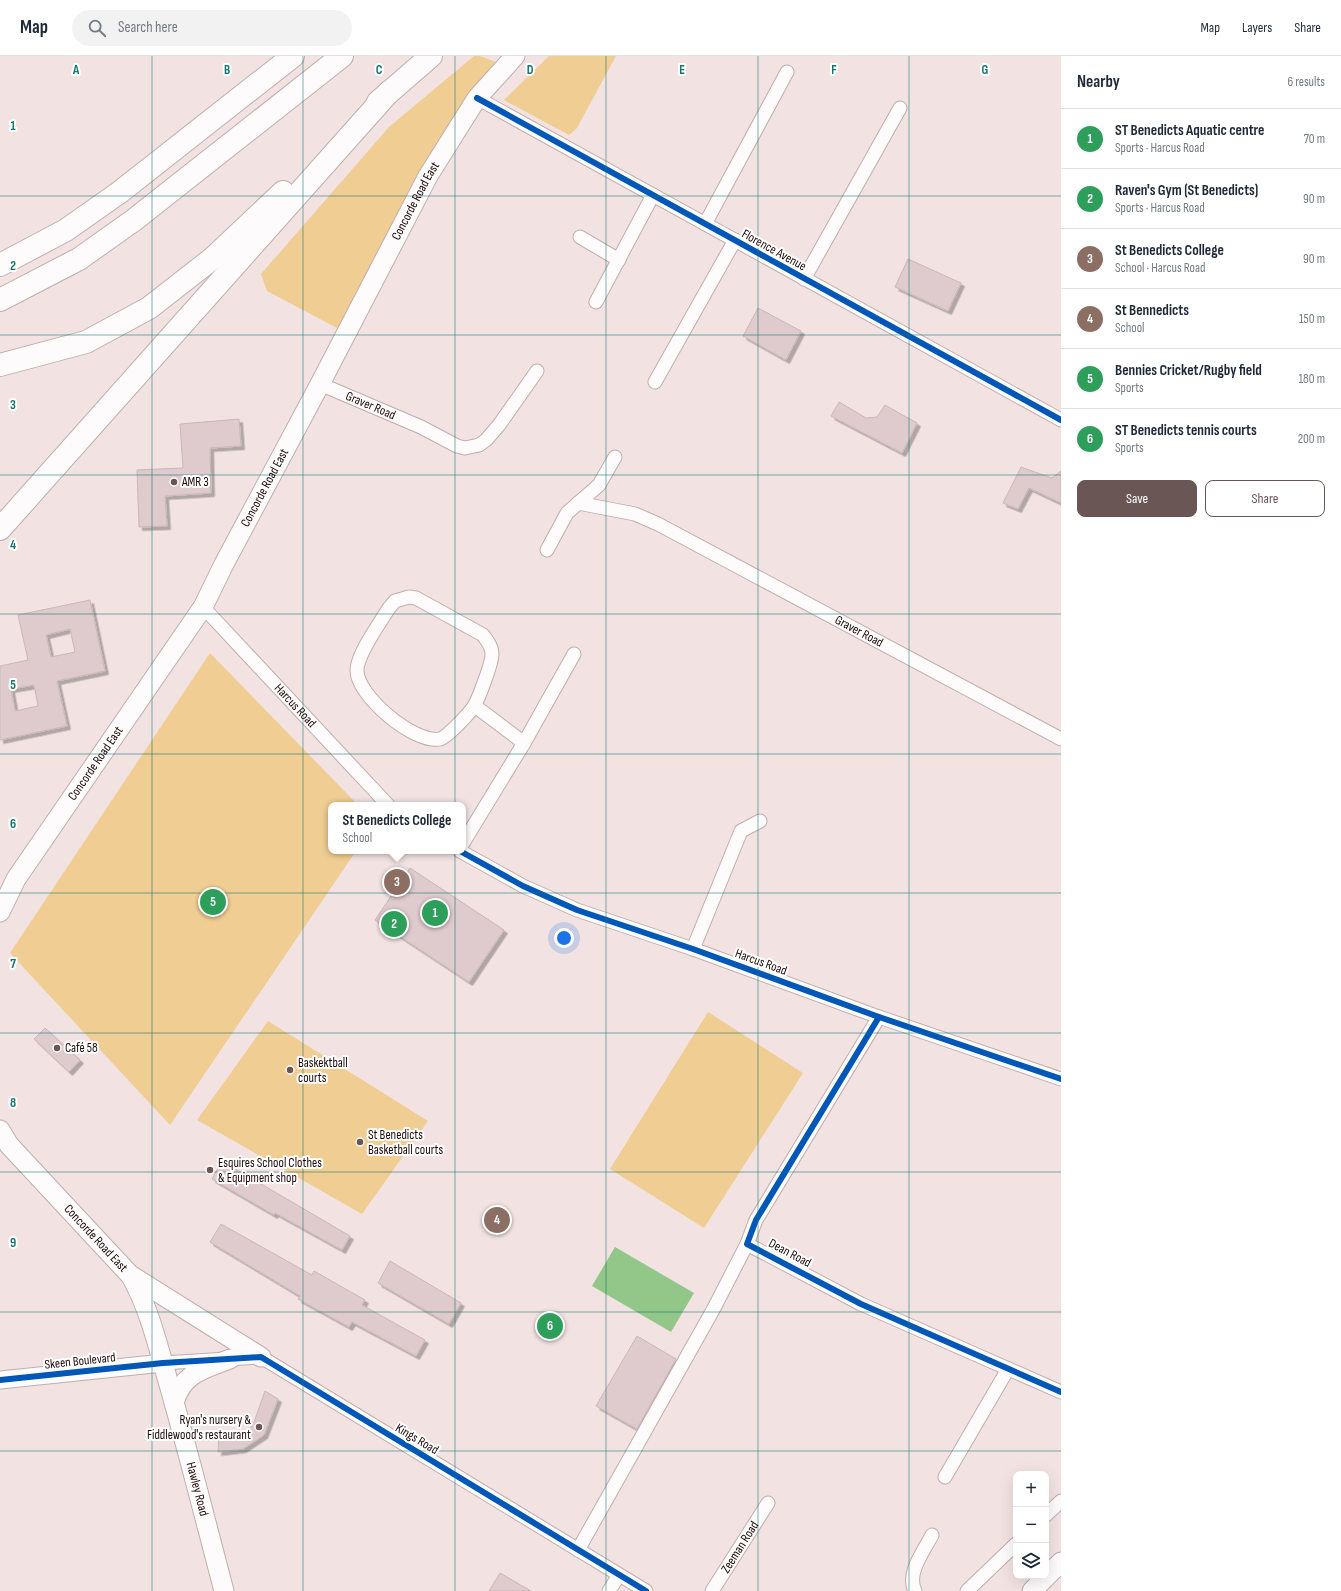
<!DOCTYPE html>
<html lang="en">
<head>
<meta charset="utf-8">
<style>
	:root { --surface:#fff; --page:#f2f2f3; --text:#1f2937; --muted:#747a83; --line:#e0e1e3; --accent:#695655 }
	body { margin:0; font-family:"Sofia Sans Condensed",sans-serif; background:var(--page); color:var(--text) }
	.controls { position:absolute; right:12px; bottom:12px; display:grid; overflow:hidden; border-radius:8px; box-shadow:0 4px 16px #0002 }
	.controls button { width:36px; height:36px; display:grid; place-items:center; padding:0; border:0; border-bottom:1px solid var(--line); background:var(--surface); color:var(--text); font:20px sans-serif }
	.you { position:absolute; left:564px; top:882px; width:14px; height:14px; margin:-10px; border:3px solid #fff; border-radius:50%; background:#1a73e8; box-shadow:0 0 0 6px #1a73e833 }
	.badge { display:grid; place-items:center; width:26px; height:26px; border-radius:50%; background:var(--accent); color:#fff; font-size:13px; font-weight:700 }
	.pin { position:absolute; translate:-50% -50%; border:2px solid #fff; box-shadow:0 1px 4px #0006 }
	.popup { position:absolute; left:328px; top:746px; width:138px; height:52px; box-sizing:border-box; display:grid; place-content:center; border-radius:8px; background:var(--surface); filter:drop-shadow(0 1px 3px #0005); font-size:13px; white-space:nowrap; color:var(--muted) }
	.popup b { font-size:15px; color:var(--text) }
	.popup::after { content:''; position:absolute; left:50%; top:100%; margin-left:-8px; border:8px solid transparent; border-top-color:var(--surface) }
	.list { margin:0; padding:0; list-style:none }
	h2 { display:flex; justify-content:space-between; align-items:center; height:52px; margin:0; padding:0 16px; font-size:17px }
	h2 small { font-size:13px; font-weight:400; color:var(--muted) }
	.list li { display:grid; grid-template-columns:26px 1fr auto; gap:12px; align-items:center; box-sizing:border-box; height:60px; padding:0 16px; border-top:1px solid var(--line) }
	.list b { display:block; font-size:15px; white-space:nowrap }
	.list p { margin:0; font-size:13px; white-space:nowrap; color:var(--muted) }
	.list em { font-size:13px; font-style:normal; color:var(--muted) }
	.actions { display:flex; gap:8px; padding:12px 16px }
	.actions a { flex:1; padding:9px 0; border:1px solid var(--accent); border-radius:8px; text-align:center; font-size:14px; color:var(--accent) }
	.actions .main { background:var(--accent); color:#fff }
	.icon { flex:none; width:22px; height:22px; fill:none; stroke:currentColor; stroke-width:2; stroke-linecap:round; stroke-linejoin:round }
	.map { position:relative; flex:none; width:1061px; height:1535px; overflow:hidden }
	header { display:flex; align-items:center; gap:24px; box-sizing:border-box; height:56px; padding:0 20px; background:var(--surface); border-bottom:1px solid var(--line) }
	header strong { font-size:19px }
	nav { display:flex; gap:22px; margin-inline-start:auto; font-size:14px }
	.search { width:280px; height:36px; background:var(--page); display:flex; align-items:center; gap:10px; box-sizing:border-box; padding:0 14px; border-radius:22px; color:var(--muted); font-size:15px }
	main { display:flex }
	aside { flex:1; background:var(--surface) }
	.map>svg:first-child { display:block }
</style>
</head>
<body>
<header>
<strong>Map</strong>
<div class="search"><svg class="icon" aria-label="search" viewBox="0 0 24 24"><circle cx="10" cy="10" r="6"/><path d="M15 15l6 6"/></svg>Search here</div>
<nav><a>Map</a><a>Layers</a><a>Share</a></nav>
</header>
<main>
<div class="map">
<svg width="1061" height="1535" viewBox="0 0 1061 1535">
	<defs>
		<filter id="shadow"><feDropShadow dx="3.5" dy="3.5" stdDeviation="0" flood-color="#0004"/></filter>
	</defs>
	<rect width="100%" height="100%" fill="#f2e3e2"/>
	<g fill="#f0cd92">
		<path d="M 474,0 L 480,0 L 496,6 L 439,85 L 354,269 L 337,272 L 267,235 L 261,218 L 389,71 Z"/>
		<path d="M 549,0 L 616,0 L 577,72 L 569,79 L 504,44 Z"/>
		<path d="M 210,597 L 358,749 L 331,749 L 331,795 L 356,795 L 170,1069 L 10,897 Z"/>
		<path d="M 708,956 L 803,1017 L 704,1172 L 610,1113 Z"/>
		<path d="M 268,965 L 428,1065 L 362,1158 L 197,1064 Z"/>
	</g>
	<path fill="#93c689" d="M 615,1191 L 694,1237 L 671,1276 L 592,1230 Z"/>
	<g fill="#dfcacd" stroke="#c9b7b9" fill-rule="evenodd" filter="url(#shadow)">
		<path d="M 908,203 L 961,227 L 948,255 L 895,231 Z"/>
		<path d="M 758,252 L 801,275 L 786,304 L 743,280 Z"/>
		<path d="M 839,346 L 866,362 L 877,361 L 885,349 L 917,367 L 902,397 L 831,360 Z"/>
		<path d="M 239,363 L 241,390 L 210,392 L 211,437 L 165,440 L 167,470 L 139,471 L 137,414 L 183,412 L 180,368 Z"/>
		<path d="M 1021,411 L 1052,422 L 1061,415 L 1061,447 L 1029,432 L 1018,453 L 1003,447 Z"/>
		<path d="M 90,544 L 105,615 L 57,625 L 67,670 L 0,684 L 0,610 L 28,604 L 18,559 ZM 70,573 L 75,596 L 51,601 L 46,579 ZM 34,629 L 38,650 L 15,655 L 11,633 Z"/>
		<path d="M 410,812 L 504,874 L 469,926 L 375,864 Z"/>
		<path d="M 45,972 L 80,1004 L 69,1016 L 34,983 Z"/>
		<path d="M 222,1105 L 350,1180 L 342,1194 L 275,1157 L 274,1159 L 212,1123 Z"/>
		<path d="M 221,1168 L 312,1219 L 314,1215 L 365,1244 L 362,1249 L 425,1284 L 416,1300 L 352,1266 L 349,1271 L 298,1243 L 300,1240 L 210,1186 Z"/>
		<path d="M 390,1205 L 461,1247 L 449,1268 L 378,1227 Z"/>
		<path d="M 637,1280 L 676,1303 L 637,1373 L 596,1350 Z"/>
		<path d="M 265,1335 L 278,1343 L 264,1379 L 243,1393 L 218,1396 L 219,1379 L 247,1377 L 254,1366 Z"/>
		<path d="M 500,1517 L 531,1535 L 489,1535 Z"/>
	</g>
	<g fill="none" stroke-linecap="round" stroke-linejoin="round">
		<g stroke="#bfaead" stroke-width="15">
			<g id="minor">
				<path d="M 477,42 L 1061,364"/>
				<path d="M 705,168 L 787,16"/>
				<path d="M 580,181 L 619,204"/>
				<path d="M 804,223 L 900,52"/>
				<path d="M 596,246 L 653,139"/>
				<path d="M 655,326 L 735,184"/>
				<path id="s1" d="M 320,328 L 421,371 L 457,390 L 465,392 L 479,389 L 486,384 L 499,369 L 537,315"/>
				<path id="s2" d="M 578,447 L 635,458 L 658,468 L 1061,683"/>
				<path d="M 547,494 L 567,457 L 599,429 L 615,401"/>
				<path d="M 409,541 L 416,542 L 483,579 C 487,585 492,590 492,598 C 492,607 479,642 474,650 C 470,657 447,681 440,683 C 414,688 356,639 357,614 C 357,598 380,567 389,552 L 395,545 Z"/>
				<path id="s3" d="M 203,551 L 388,749"/>
				<path d="M 524,687 L 574,598"/>
				<path d="M 463,787 L 524,687 L 475,650"/>
				<path d="M 460,795 L 523,830 L 577,854 L 693,893 L 879,961 L 1061,1023"/>
				<path d="M 693,893 L 741,775 L 760,765"/>
				<path d="M 879,961 L 756,1164 L 747,1188 L 861,1248 L 1061,1336"/>
				<path d="M 163,1307 L 261,1301 L 646,1535"/>
				<path d="M 945,1421 L 1008,1313"/>
				<path d="M 1046,1459 L 1061,1445"/>
				<path d="M 578,1494 L 713,1254 L 747,1188"/>
				<path d="M 609,1535 L 619,1519"/>
				<path id="s4" d="M 712,1535 L 768,1447"/>
				<path d="M 915,1535 C 906,1517 924,1495 932,1479"/>
				<path d="M 967,1535 L 1016,1488"/>
			</g>
		</g>
		<g stroke="#bfaead" stroke-width="19">
			<path id="tertiary" d="M 0,1324 L 163,1307"/>
		</g>
		<g stroke="#bfaead" stroke-width="21">
			<g id="secondary">
				<path id="s5" d="M 0,856 L 16,823 L 203,551 L 224,508 L 320,328 L 428,120 L 477,42 L 515,0"/>
				<path id="s6" d="M 0,1074 L 9,1089 L 131,1220 C 150,1254 159,1294 170,1332 C 189,1399 206,1467 224,1535"/>
				<path d="M 132,1220 L 261,1301"/>
				<path d="M 174,1347 C 182,1317 204,1313 230,1303"/>
				<path d="M 1032,1535 L 1061,1506"/>
			</g>
		</g>
		<g stroke="#bfaead" stroke-width="24">
			<g id="motorway">
				<path d="M 378,46 L 431,0"/>
				<path d="M 0,209 L 66,174 L 120,136 L 293,0"/>
				<path d="M 0,244 L 79,203 L 134,164 L 342,0"/>
				<path d="M 0,309 L 86,286 L 149,252 L 213,202 L 283,136"/>
				<path d="M 0,473 L 389,36"/>
			</g>
		</g>
		<use href="#minor" stroke="#fdfbfb" stroke-width="13"/>
		<use href="#tertiary" stroke="#fdfbfb" stroke-width="17"/>
		<use href="#secondary" stroke="#fdfbfb" stroke-width="19"/>
		<use href="#motorway" stroke="#fdfbfb" stroke-width="22"/>
		<g stroke="#fff" stroke-width="8">
			<g id="cycleway">
				<path d="M 477,42 L 1061,364"/>
				<path d="M 460,795 L 523,830 L 577,854 L 693,893 L 879,961 L 1061,1023"/>
				<path d="M 879,961 L 756,1164 L 747,1188 L 861,1248 L 1061,1336"/>
				<path d="M 0,1324 L 163,1307 L 261,1301 L 646,1535"/>
			</g>
		</g>
		<use href="#cycleway" stroke="#0057b8" stroke-width="6"/>
	</g>
	<path fill="none" stroke="#0f766e" stroke-width="1" stroke-opacity="0.55" d="M 152,0 L 152,1535M 303,0 L 303,1535M 455,0 L 455,1535M 606,0 L 606,1535M 758,0 L 758,1535M 909,0 L 909,1535M 0,140 L 1061,140M 0,279 L 1061,279M 0,419 L 1061,419M 0,558 L 1061,558M 0,698 L 1061,698M 0,837 L 1061,837M 0,977 L 1061,977M 0,1116 L 1061,1116M 0,1256 L 1061,1256M 0,1395 L 1061,1395"/>
	<g fill="#695655" stroke="#fff" stroke-width="1.5">
		<circle cx="174" cy="426" r="4"/>
		<circle cx="57" cy="992" r="4"/>
		<circle cx="290" cy="1014" r="4"/>
		<circle cx="360" cy="1086" r="4"/>
		<circle cx="210" cy="1114" r="4"/>
		<circle cx="259" cy="1371" r="4"/>
	</g>
	<g text-anchor="middle" dominant-baseline="central" stroke-width="4" stroke-linejoin="round" paint-order="stroke">
		<g font-size="13" fill="#1f0a09" stroke="#fff">
			<text stroke="none"><textPath href="#s5" startOffset="825">Concorde Road East</textPath></text>
			<text transform="translate(774 194) rotate(29)">Florence Avenue</text>
			<text stroke="none"><textPath href="#s1" startOffset="55">Graver Road</textPath></text>
			<text stroke="none"><textPath href="#s5" startOffset="501">Concorde Road East</textPath></text>
			<text stroke="none"><textPath href="#s2" startOffset="311">Graver Road</textPath></text>
			<text stroke="none"><textPath href="#s3" startOffset="135">Harcus Road</textPath></text>
			<text stroke="none"><textPath href="#s5" startOffset="177">Concorde Road East</textPath></text>
			<text transform="translate(761 906) rotate(20)">Harcus Road</text>
			<text stroke="none"><textPath href="#s6" startOffset="145">Concorde Road East</textPath></text>
			<text transform="translate(790 1197) rotate(28)">Dean Road</text>
			<text transform="translate(80 1305) rotate(-6)">Skeen Boulevard</text>
			<text transform="translate(417 1383) rotate(31)">Kings Road</text>
			<text stroke="none"><textPath href="#s6" startOffset="420">Hawley Road</textPath></text>
			<text stroke="none"><textPath href="#s4" startOffset="52">Zeeman Road</textPath></text>
		</g>
		<g font-size="13" fill="#1f0a09" stroke="#fff" text-anchor="start">
			<text x="182" y="426">AMR 3</text>
			<text x="65" y="992">Café 58</text>
			<text x="298" y="1007">Baskektball<tspan x="298" dy="15">courts</tspan></text>
			<text x="368" y="1079">St Benedicts<tspan x="368" dy="15">Basketball courts</tspan></text>
			<text x="218" y="1107">Esquires School Clothes<tspan x="218" dy="15">&amp; Equipment shop</tspan></text>
			<text x="251" y="1364" text-anchor="end">Ryan's nursery &amp;<tspan x="251" dy="15">Fiddlewood's restaurant</tspan></text>
		</g>
	</g>
	<g font-size="13" text-anchor="middle" font-weight="bold" fill="#0f766e" stroke="#fff" stroke-width="4" stroke-linejoin="round" paint-order="stroke">
		<text x="76" y="18">A</text>
		<text x="227" y="18">B</text>
		<text x="379" y="18">C</text>
		<text x="530" y="18">D</text>
		<text x="682" y="18">E</text>
		<text x="834" y="18">F</text>
		<text x="985" y="18">G</text>
		<text x="13" y="74">1</text>
		<text x="13" y="214">2</text>
		<text x="13" y="353">3</text>
		<text x="13" y="493">4</text>
		<text x="13" y="633">5</text>
		<text x="13" y="772">6</text>
		<text x="13" y="912">7</text>
		<text x="13" y="1051">8</text>
		<text x="13" y="1191">9</text>
	</g>
</svg>
<div class="controls">
<button>+</button>
<button>−</button>
<button><svg class="icon" aria-label="layers" viewBox="0 0 24 24"><path d="M12 4l9 5-9 5-9-5zM3 14l9 5 9-5"/></svg></button>
</div>
<div class="you"></div>
<div class="pin badge" style="left:435px;top:857px;background:#2e9e5b">1</div>
<div class="pin badge" style="left:394px;top:868px;background:#2e9e5b">2</div>
<div class="pin badge" style="left:397px;top:826px;background:#8d6e63">3</div>
<div class="popup"><b>St Benedicts College</b>School</div>
<div class="pin badge" style="left:497px;top:1164px;background:#8d6e63">4</div>
<div class="pin badge" style="left:213px;top:846px;background:#2e9e5b">5</div>
<div class="pin badge" style="left:550px;top:1270px;background:#2e9e5b">6</div>
</div>
<aside>
<h2>Nearby<small>6 results</small></h2>
<ul class="list">
<li><span class="badge" style="background:#2e9e5b">1</span><div><b>ST Benedicts Aquatic centre</b><p>Sports · Harcus Road</p></div><em>70 m</em></li>
<li><span class="badge" style="background:#2e9e5b">2</span><div><b>Raven's Gym (St Benedicts)</b><p>Sports · Harcus Road</p></div><em>90 m</em></li>
<li><span class="badge" style="background:#8d6e63">3</span><div><b>St Benedicts College</b><p>School · Harcus Road</p></div><em>90 m</em></li>
<li><span class="badge" style="background:#8d6e63">4</span><div><b>St Bennedicts</b><p>School</p></div><em>150 m</em></li>
<li><span class="badge" style="background:#2e9e5b">5</span><div><b>Bennies Cricket/Rugby field</b><p>Sports</p></div><em>180 m</em></li>
<li><span class="badge" style="background:#2e9e5b">6</span><div><b>ST Benedicts tennis courts</b><p>Sports</p></div><em>200 m</em></li>
</ul>
<div class="actions"><a class="main">Save</a><a>Share</a></div>
</aside>
</main>
</body>
</html>
